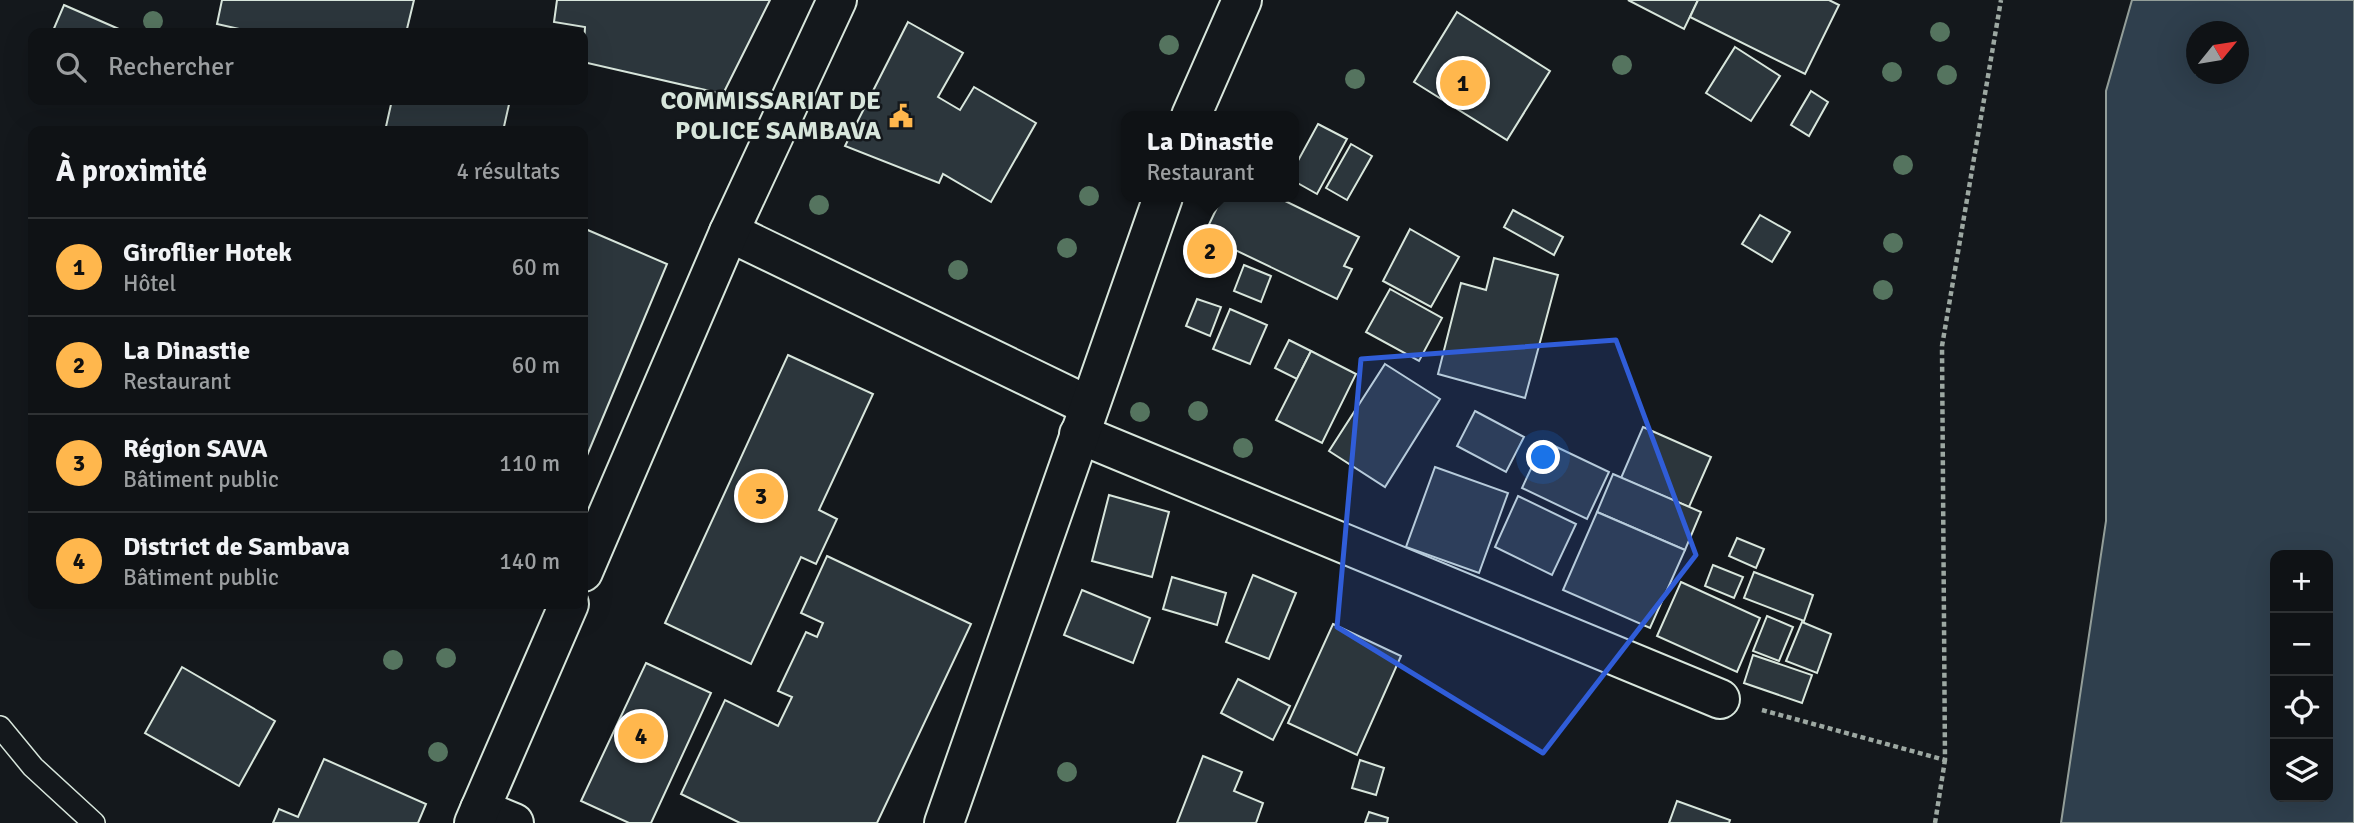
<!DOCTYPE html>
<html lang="fr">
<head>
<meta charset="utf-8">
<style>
	:root { --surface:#0f1215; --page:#181b1e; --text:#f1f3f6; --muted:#9b9ea0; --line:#2f3234; --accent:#ffb74d }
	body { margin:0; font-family:Signika,sans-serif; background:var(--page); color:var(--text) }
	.controls { position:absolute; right:21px; bottom:21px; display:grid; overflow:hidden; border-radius:14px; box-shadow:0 7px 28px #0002 }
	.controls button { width:63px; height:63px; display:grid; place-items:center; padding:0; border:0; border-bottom:2px solid var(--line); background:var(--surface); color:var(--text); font:35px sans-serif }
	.compass { position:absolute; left:2186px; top:21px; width:63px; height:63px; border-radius:50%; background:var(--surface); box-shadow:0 7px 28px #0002; rotate:60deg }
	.you { position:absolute; left:1544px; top:458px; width:24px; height:24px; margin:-18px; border:5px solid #fff; border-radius:50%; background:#1a73e8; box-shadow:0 0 0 10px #1a73e833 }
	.badge { display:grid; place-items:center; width:46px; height:46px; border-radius:50%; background:var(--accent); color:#111; font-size:23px; font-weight:700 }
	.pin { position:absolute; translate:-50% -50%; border:4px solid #fff; box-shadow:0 2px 7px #0006 }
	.popup { position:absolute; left:1121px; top:111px; width:178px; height:91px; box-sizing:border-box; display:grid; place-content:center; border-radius:14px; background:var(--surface); filter:drop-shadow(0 2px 5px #0005); font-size:23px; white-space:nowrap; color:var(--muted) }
	.popup b { font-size:26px; color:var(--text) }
	.popup::after { content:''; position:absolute; left:50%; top:100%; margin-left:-14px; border:14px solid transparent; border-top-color:var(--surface) }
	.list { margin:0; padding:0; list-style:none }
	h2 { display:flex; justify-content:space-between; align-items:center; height:91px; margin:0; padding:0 28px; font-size:30px }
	h2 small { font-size:23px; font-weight:400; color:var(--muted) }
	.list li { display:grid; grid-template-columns:46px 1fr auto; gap:21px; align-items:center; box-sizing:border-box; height:98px; padding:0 28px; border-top:2px solid var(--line) }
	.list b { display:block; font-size:26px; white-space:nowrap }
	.list p { margin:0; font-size:23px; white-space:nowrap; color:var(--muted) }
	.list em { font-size:23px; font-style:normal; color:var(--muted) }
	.icon { flex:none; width:38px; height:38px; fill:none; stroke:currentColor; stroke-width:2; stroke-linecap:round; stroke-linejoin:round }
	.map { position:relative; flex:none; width:2354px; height:823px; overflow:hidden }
	.search { position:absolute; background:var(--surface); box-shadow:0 7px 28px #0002; left:28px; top:28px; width:560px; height:77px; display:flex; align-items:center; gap:18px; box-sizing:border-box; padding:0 24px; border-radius:14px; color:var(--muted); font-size:26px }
	.panel { position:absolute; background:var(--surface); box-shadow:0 7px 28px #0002; left:28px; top:126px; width:560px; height:483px; border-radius:14px }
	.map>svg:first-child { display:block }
</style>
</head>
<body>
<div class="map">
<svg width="2354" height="823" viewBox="0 0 2354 823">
	<rect width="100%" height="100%" fill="#14181c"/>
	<path fill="#2f3f4d" stroke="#939e99" stroke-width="2" fill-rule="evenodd" d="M 2132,0 L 2354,0 L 2354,823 L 2061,823 L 2106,521 L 2106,91 ZM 2196,32 L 2238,32 L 2238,74 L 2196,74 ZM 2275,555 L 2328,555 L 2328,797 L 2275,797 Z"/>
	<g fill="#2c363c" stroke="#d8e6dc" stroke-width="2">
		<path d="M 222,0 L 414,0 L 406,33 L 257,33 L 217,24 Z"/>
		<path d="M 557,0 L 770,0 L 723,94 L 583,62 L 585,27 L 554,22 Z"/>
		<path d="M 1628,0 L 1698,0 L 1684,29 Z"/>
		<path d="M 1698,0 L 1829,0 L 1839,5 L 1805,74 L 1690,17 Z"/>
		<path d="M 64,5 L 128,33 L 52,33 Z"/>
		<path d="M 1457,12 L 1550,71 L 1507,140 L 1414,82 Z"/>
		<path d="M 908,22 L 963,53 L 938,97 L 960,110 L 974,87 L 1036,123 L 991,202 L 943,174 L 939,183 L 845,146 Z"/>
		<path d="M 1735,47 L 1780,76 L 1751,121 L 1706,93 Z"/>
		<path d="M 1811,91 L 1828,102 L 1809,136 L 1791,125 Z"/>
		<path d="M 392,100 L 510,100 L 503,131 L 385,131 Z"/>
		<path d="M 1318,124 L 1347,139 L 1317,194 L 1294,181 L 1294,168 Z"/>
		<path d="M 1351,144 L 1372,156 L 1347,200 L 1326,188 Z"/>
		<path d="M 1222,197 L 1277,197 L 1359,237 L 1344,266 L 1352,269 L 1337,299 L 1204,235 Z"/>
		<path d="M 1513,210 L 1563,237 L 1554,255 L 1504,227 Z"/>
		<path d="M 1760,215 L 1790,232 L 1772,262 L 1742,244 Z"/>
		<path d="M 583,228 L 667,264 L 583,465 Z"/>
		<path d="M 1410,229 L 1459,257 L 1431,307 L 1383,281 Z"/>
		<path d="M 1494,258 L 1558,275 L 1525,398 L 1438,374 L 1461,283 L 1486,290 Z"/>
		<path d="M 1244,265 L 1271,276 L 1261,302 L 1234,291 Z"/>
		<path d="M 1390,289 L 1442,318 L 1419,361 L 1366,332 Z"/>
		<path d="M 1197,299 L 1221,307 L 1210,336 L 1186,326 Z"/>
		<path d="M 1230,309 L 1267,325 L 1250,364 L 1213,349 Z"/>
		<path d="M 1289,340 L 1311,351 L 1297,379 L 1275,368 Z"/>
		<path d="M 1311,351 L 1356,374 L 1322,443 L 1276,420 Z"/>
		<path d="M 788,355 L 873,394 L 819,510 L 837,519 L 816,564 L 801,557 L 751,664 L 665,623 Z"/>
		<path d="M 1385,364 L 1440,399 L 1385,487 L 1329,451 Z"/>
		<path d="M 1475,411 L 1524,437 L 1506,472 L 1457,446 Z"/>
		<path d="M 1643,427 L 1711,457 L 1689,507 L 1621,478 Z"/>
		<path d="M 1544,441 L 1609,472 L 1587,519 L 1522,488 Z"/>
		<path d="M 1435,467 L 1508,493 L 1479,573 L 1406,547 Z"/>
		<path d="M 1613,474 L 1701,512 L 1685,550 L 1597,512 Z"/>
		<path d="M 1109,495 L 1169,512 L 1152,577 L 1092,561 Z"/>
		<path d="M 1518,496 L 1576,524 L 1552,575 L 1495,547 Z"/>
		<path d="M 1597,512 L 1685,550 L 1650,628 L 1563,590 Z"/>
		<path d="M 1737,538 L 1764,549 L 1756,568 L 1729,556 Z"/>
		<path d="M 827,556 L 971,624 L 877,823 L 740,823 L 681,794 L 725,700 L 778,726 L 792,697 L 778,691 L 806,632 L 817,637 L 823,623 L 801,613 Z"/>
		<path d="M 1713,565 L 1743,577 L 1734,598 L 1705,586 Z"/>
		<path d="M 1754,572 L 1813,595 L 1804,621 L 1744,598 Z"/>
		<path d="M 1253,575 L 1296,593 L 1269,659 L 1226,642 Z"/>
		<path d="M 1172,577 L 1226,593 L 1217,625 L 1163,609 Z"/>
		<path d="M 1681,582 L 1760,618 L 1737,672 L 1657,636 Z"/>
		<path d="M 1082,590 L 1150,618 L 1133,663 L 1064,635 Z"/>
		<path d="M 1767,616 L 1793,627 L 1779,661 L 1753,651 Z"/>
		<path d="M 1802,622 L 1831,634 L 1817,673 L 1786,661 Z"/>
		<path d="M 1333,624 L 1401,656 L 1357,755 L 1288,723 Z"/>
		<path d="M 1753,655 L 1812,675 L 1802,703 L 1744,683 Z"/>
		<path d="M 646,663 L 711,693 L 651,823 L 629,823 L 581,801 Z"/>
		<path d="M 182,667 L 275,721 L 239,786 L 145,733 Z"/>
		<path d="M 1238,679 L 1290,706 L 1273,740 L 1221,713 Z"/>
		<path d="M 1203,756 L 1242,772 L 1234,791 L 1263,803 L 1256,823 L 1177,823 Z"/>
		<path d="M 324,759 L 426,804 L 418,823 L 273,823 L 279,809 L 298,817 Z"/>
		<path d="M 1360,760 L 1384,768 L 1376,795 L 1352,788 Z"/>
		<path d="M 1677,801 L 1730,820 L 1729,823 L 1669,823 Z"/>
		<path d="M 1369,812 L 1388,818 L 1387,823 L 1365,823 Z"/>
	</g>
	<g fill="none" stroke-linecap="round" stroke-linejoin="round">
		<g stroke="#d8e6dc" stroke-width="24">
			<path id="lane" d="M 0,727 L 33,767 L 94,823"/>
		</g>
		<g stroke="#d8e6dc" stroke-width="42">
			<g id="street">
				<path d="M 729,232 L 1089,406"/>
				<path d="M 1079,434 L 1720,699"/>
				<path d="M 480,809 L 514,823"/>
			</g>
		</g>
		<g stroke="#d8e6dc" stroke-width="42">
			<g id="secondary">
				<path d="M 1191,116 L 1242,0"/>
				<path d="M 583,572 L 729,232 L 837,0"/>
				<path d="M 474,823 L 569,604"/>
				<path d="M 944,823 L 1163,197"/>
			</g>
		</g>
		<g stroke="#9da8a2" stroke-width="4.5" stroke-dasharray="5 3.5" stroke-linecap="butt">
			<path d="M 1762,710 L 1945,760 L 1942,346 L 2001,0"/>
			<path d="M 1935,823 L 1945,760"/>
		</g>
		<use href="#lane" stroke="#14181c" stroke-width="21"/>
		<use href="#street" stroke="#14181c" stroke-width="38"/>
		<use href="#secondary" stroke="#14181c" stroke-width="38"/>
	</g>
	<g fill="#55745f">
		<circle cx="153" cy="21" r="10"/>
		<circle cx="1940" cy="32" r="10"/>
		<circle cx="1169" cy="45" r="10"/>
		<circle cx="1622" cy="65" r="10"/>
		<circle cx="1892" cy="72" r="10"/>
		<circle cx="1947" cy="75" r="10"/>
		<circle cx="1355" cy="79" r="10"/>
		<circle cx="1903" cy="165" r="10"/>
		<circle cx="1089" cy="196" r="10"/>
		<circle cx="819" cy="205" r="10"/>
		<circle cx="1893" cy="243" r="10"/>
		<circle cx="1067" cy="248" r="10"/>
		<circle cx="958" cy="270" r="10"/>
		<circle cx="1883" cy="290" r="10"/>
		<circle cx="1198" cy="411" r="10"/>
		<circle cx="1140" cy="412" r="10"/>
		<circle cx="1243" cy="448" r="10"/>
		<circle cx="446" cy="658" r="10"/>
		<circle cx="393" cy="660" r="10"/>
		<circle cx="438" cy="752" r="10"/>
		<circle cx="1067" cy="772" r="10"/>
	</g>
	<path fill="#305dd8" fill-opacity="0.2" stroke="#305dd8" stroke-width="5" stroke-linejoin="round" d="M 1616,340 L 1696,555 L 1543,753 L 1337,627 L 1361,359 Z"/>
	<defs>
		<g id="civic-bare" transform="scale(1.89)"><path d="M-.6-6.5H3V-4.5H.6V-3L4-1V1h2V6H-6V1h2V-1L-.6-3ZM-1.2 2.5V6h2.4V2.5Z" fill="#ffb74d" stroke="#14181c" stroke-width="2.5" paint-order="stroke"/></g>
	</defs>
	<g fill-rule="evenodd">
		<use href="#civic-bare" x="901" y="116"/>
	</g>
	<g text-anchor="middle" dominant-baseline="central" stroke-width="5" stroke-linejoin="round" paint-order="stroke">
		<g font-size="26" font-weight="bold" fill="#d8e6dc" stroke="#14181c" text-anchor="end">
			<text x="881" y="101">COMMISSARIAT DE<tspan x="881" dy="30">POLICE SAMBAVA</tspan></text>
		</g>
	</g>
</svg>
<div class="controls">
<button>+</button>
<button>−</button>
<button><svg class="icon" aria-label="locate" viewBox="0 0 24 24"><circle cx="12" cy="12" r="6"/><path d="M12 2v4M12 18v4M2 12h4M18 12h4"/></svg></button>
<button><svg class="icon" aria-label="layers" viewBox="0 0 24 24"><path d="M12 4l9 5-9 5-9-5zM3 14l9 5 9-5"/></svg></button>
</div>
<svg class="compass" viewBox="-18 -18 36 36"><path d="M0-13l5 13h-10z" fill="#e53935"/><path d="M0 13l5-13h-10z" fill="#9b9ea0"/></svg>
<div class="you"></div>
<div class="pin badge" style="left:1463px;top:83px">1</div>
<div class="pin badge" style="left:1210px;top:251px">2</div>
<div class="popup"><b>La Dinastie</b>Restaurant</div>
<div class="pin badge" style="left:761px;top:496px">3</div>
<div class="pin badge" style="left:641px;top:736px">4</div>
<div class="search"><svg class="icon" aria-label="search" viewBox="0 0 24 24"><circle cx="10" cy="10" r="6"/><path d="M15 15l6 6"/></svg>Rechercher</div>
<section class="panel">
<h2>À proximité<small>4 résultats</small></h2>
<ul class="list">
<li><span class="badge">1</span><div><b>Giroflier Hotek</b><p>Hôtel</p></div><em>60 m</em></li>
<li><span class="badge">2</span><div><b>La Dinastie</b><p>Restaurant</p></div><em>60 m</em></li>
<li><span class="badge">3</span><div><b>Région SAVA</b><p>Bâtiment public</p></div><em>110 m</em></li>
<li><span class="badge">4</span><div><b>District de Sambava</b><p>Bâtiment public</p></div><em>140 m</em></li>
</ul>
</section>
</div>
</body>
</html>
